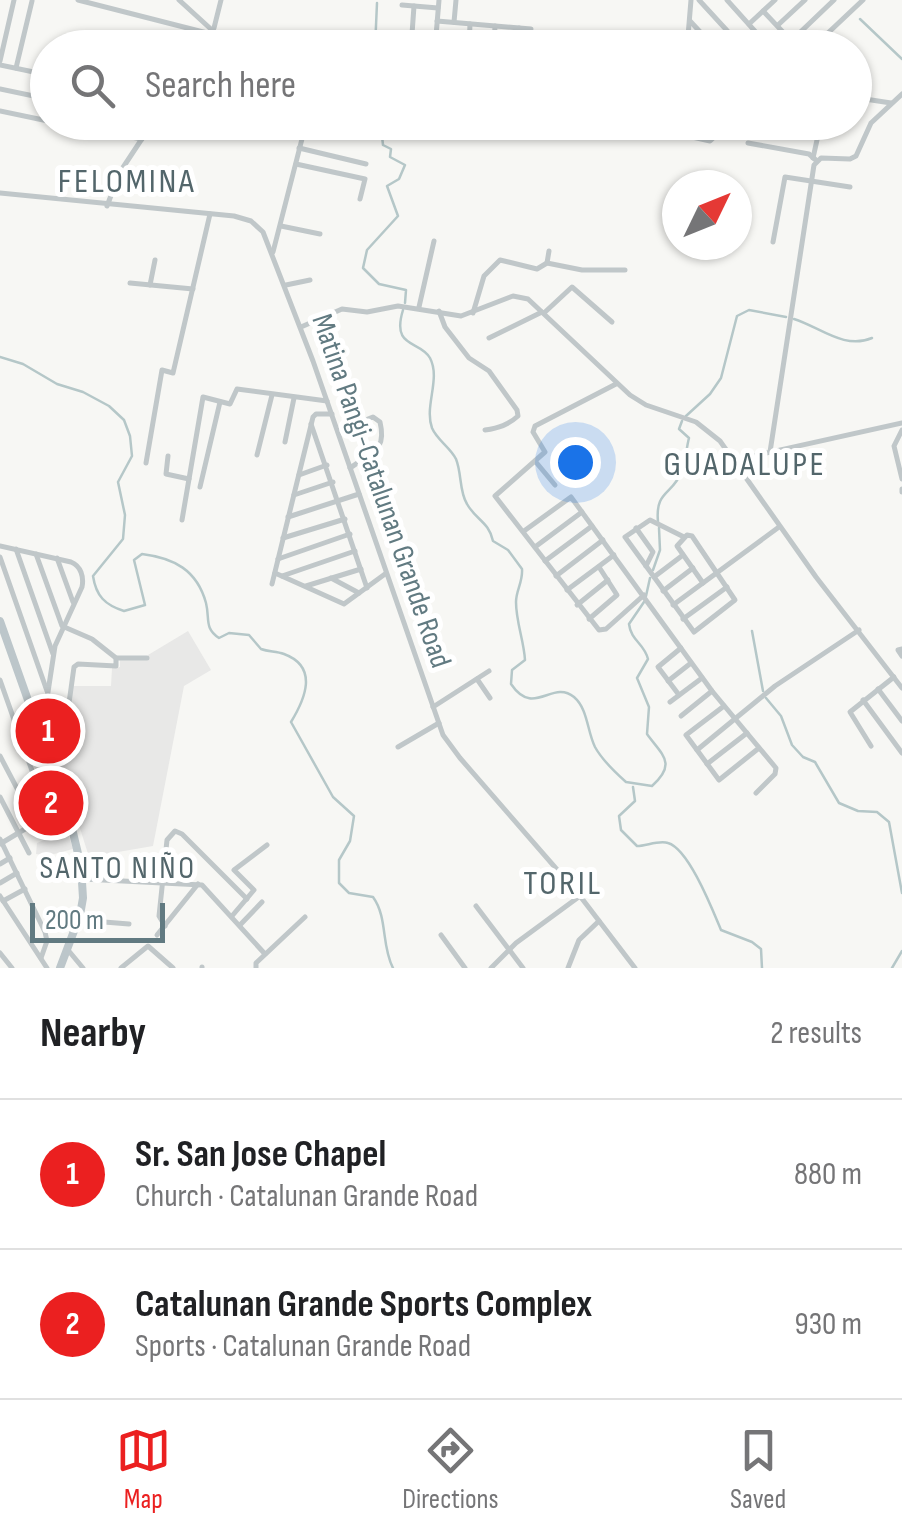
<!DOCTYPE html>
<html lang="en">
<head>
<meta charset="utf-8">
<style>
	:root { --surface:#fff; --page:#f2f2f2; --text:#202124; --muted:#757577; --line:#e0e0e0; --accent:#eb2020 }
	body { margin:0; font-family:"Sofia Sans Condensed",sans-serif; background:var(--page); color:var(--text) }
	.compass { position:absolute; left:662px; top:170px; width:90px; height:90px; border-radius:50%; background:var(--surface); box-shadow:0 2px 8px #0004; rotate:47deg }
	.scale { position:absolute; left:30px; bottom:25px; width:135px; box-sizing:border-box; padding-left:10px; border:5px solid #617a81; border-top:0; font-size:28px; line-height:35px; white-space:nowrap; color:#617a81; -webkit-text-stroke:8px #fff; paint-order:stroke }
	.you { position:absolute; left:575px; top:462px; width:35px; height:35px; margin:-25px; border:8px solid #fff; border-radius:50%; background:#1a73e8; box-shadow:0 0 0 15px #1a73e833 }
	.badge { display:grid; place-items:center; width:65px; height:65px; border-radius:50%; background:var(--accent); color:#fff; font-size:32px; font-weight:700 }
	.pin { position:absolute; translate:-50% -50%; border:5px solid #fff; box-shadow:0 2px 10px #0006 }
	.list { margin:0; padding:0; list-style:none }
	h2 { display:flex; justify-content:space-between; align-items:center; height:130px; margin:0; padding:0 40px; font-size:42px }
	h2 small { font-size:32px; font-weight:400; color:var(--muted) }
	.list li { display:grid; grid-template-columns:65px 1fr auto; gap:30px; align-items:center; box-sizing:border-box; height:150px; padding:0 40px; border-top:2px solid var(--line) }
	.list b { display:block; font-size:38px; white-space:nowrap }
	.list p { margin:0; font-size:32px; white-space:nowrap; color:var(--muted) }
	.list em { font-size:32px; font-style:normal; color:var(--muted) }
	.icon { flex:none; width:55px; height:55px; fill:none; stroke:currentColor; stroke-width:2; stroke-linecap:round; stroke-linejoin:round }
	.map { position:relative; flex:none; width:902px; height:968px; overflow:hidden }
	.search { position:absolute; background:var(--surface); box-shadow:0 2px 8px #0004; left:30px; right:30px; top:30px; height:110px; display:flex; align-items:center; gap:25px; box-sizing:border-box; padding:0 35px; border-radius:55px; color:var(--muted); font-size:38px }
	.sheet { height:430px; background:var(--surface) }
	nav { display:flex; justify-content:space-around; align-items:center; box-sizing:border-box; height:140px; border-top:2px solid var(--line); background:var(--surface); font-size:28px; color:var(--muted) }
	nav a { display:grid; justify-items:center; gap:5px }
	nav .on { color:var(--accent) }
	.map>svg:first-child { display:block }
</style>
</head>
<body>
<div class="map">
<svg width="902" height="968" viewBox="0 0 902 968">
	<rect width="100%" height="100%" fill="#f7f7f4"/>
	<g fill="#e8e8e7">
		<path d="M 188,631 L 211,670 L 184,686 L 153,846 L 89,857 L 56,752 L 63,750 L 63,742 L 71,738 L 72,686 L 111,686 L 112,668 L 120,667 L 120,660 L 147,660 L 148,655 Z"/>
		<path d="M 53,786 L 73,849 L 47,856 L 36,854 L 37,843 L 50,837 L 47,820 L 41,819 L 44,789 Z"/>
	</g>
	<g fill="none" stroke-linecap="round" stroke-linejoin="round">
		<g stroke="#b5c7c8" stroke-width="2.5">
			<path d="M 860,19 L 902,59"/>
			<path d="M 375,48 L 377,3"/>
			<path d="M 390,122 L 381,127 L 383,145 L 391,149 L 390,157 L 405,165 L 399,179 L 387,186 L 398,216 L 367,250 L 363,268 L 379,284 L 406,290 L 405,303"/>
			<path d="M 403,310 C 391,349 420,340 430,358 C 441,379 424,406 432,428 C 437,440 450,447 456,459 C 462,474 459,491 467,504 C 476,520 489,522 493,541 L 508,550 L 522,569 C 523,582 516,590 516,602 C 516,622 524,641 525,660 L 512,670 L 511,684 C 534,718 552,679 574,697 C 588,709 587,731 595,747 C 601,758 617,774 626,782 L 652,786 C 678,763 661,754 647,734 L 649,707 L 637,678 L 648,659 C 644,643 631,641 629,624 L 644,602"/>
			<path d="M 794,319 C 820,327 844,350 872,338"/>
			<path d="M 0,357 L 23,364 L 57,384 L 83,392 L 109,406 L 124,420 L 130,436 L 132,456 L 118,482 L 125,515 L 123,539 L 93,576 C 96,596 105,605 124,611 L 145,605 L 134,560 L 142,554 C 174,558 197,570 206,603 C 210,619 204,628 219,638 L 229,633 L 249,635 L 261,649 C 269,652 276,651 284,654 C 319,667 305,699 291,722 L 333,797 L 354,816 L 350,841 L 339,860 L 339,883 L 349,893 L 373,897 C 388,918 381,945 393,968"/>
			<path d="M 686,416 L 710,394 L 721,378 L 737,316 L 749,310 L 786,317"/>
			<path d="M 658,522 C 655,490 672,496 682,471 C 686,461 686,449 689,438 L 679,429 L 682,421"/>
			<path d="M 653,570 L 660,550 L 659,528"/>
			<path d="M 646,596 L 650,578"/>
			<path d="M 752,631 L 763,691"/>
			<path d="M 766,698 L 781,716 L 792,745 L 803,757 L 815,762 L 839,803 L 858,811 L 877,812 L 889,822 L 902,893"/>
			<path d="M 633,787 L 635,801 L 619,816 L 621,830 L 637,846 C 646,846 659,840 668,843 C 689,849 713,911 721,930 L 752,942 L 761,949 L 762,968"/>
			<path d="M 892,968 L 902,951"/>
		</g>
		<g stroke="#c0c7c9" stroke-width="5">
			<path d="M 78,0 L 211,34"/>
			<path d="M 179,0 L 213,31"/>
			<path d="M 699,0 L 743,48"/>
			<path d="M 727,0 L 770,48"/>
			<path d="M 402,5 L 438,8"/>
			<path d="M 763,11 L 798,48"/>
			<path d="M 437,21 L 531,29"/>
			<path d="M 690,21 L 715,48"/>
			<path d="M 454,22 L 456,0"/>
			<path d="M 749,24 L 775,0"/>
			<path d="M 778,25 L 805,0"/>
			<path d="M 791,41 L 834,0"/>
			<path d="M 204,48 L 214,28 L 221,0"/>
			<path d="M 411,48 L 414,6"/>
			<path d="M 435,48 L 439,0"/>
			<path d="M 469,48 L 470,24"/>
			<path d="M 494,48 L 495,26"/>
			<path d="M 518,48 L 519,28"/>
			<path d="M 687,48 L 691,0"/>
			<path d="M 812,48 L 863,0"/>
			<path d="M 0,61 L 14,0"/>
			<path d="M 0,65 L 48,75"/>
			<path d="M 16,68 L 32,1"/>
			<path d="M 854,88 L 865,99 L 891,103"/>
			<path d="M 0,89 L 48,99"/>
			<path d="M 0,111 L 48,121"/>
			<path d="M 53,122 L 71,126 L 74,122"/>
			<path d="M 93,130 L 142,139"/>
			<path d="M 670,132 L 710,141 L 731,122"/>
			<path d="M 681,135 L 682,122"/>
			<path d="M 688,136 L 702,122"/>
			<path d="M 748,143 L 809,154 L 817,161"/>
			<path d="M 299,148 L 366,164"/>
			<path d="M 813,158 L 821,122"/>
			<path d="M 296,164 L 365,179 L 360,199"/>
			<path d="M 0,193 L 234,216 L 251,221 L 263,232 L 313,361 L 443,735 L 460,758 L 580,896 L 635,968"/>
			<path d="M 107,206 L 120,172 L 153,122"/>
			<path d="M 281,226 L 320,234"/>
			<path d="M 773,242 L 785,177 L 850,187"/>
			<path d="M 273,252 L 303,135"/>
			<path d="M 547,263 L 549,251"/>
			<path d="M 130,283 L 193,289"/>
			<path d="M 150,285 L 155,260"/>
			<path d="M 286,285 L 310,280"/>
			<path d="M 419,307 L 434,241"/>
			<path d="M 439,311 L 445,327 L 469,358 L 489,371 L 517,410 L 518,416 C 508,425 499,428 485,430"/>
			<path d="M 473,313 L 484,276 L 500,260 L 537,269 L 547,263 L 582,270 L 625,270"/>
			<path d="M 544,313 L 572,287 L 612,322"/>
			<path d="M 301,327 L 342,309 L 367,312 L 398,306 L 461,316 L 513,296 L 528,299 L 630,395 L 646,405 L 696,422 L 720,441 L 816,577 L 902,688"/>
			<path d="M 489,338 L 542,312"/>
			<path d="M 616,384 L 535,426 L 533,432 L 545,452 L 495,496 L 599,630 L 606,629 L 644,595"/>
			<path d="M 311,424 L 367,588"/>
			<path d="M 902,430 L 894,446 L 902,479"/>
			<path d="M 338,431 L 373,417 L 380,422 C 387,451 372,452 350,468"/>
			<path d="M 285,442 L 294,398"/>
			<path d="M 770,452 L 814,165 L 821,158 L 850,159 L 856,156 L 871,123 L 902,94"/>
			<path d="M 257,455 L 272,395"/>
			<path d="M 168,456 L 166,474 L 189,479"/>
			<path d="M 735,460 L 902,423"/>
			<path d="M 535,461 L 555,485"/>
			<path d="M 146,463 L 162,370 L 173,373 L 210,214"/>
			<path d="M 299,475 L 327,465"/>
			<path d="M 200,487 L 220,402"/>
			<path d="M 902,489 L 902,492"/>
			<path d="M 294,495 L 333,482"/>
			<path d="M 288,517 L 359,494"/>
			<path d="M 182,520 L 203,397 L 230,404 L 237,389 L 327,401"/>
			<path d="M 636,528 L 653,552 L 646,566"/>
			<path d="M 524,531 L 571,497 L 712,691 L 776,768 L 775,774 L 756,793"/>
			<path d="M 684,537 L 650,520 L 625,537 L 694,632 L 735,600 L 692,536 L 687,535 L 677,546 L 703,583"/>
			<path d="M 283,538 L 345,519"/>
			<path d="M 0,546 L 71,562 C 81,566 84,577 82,587 L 55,646 L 44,718 L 38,727"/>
			<path d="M 535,547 L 582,512"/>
			<path d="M 16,549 L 53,654"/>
			<path d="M 36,554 L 62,626 L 92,639 L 116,658 L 147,658"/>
			<path d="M 0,557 L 47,691"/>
			<path d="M 57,558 L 73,602"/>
			<path d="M 278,559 L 350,534"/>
			<path d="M 545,561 L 592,526"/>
			<path d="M 275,573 L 344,604 L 385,574"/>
			<path d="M 282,576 L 355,551"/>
			<path d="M 556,576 L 603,540"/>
			<path d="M 654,577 L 683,555"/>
			<path d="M 331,578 L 359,593"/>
			<path d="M 272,584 L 313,417 L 316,414 L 332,414"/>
			<path d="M 306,586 L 361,569"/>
			<path d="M 567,590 L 614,555"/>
			<path d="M 663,591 L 693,568"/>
			<path d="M 577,605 L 608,580"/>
			<path d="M 673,605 L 779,527"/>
			<path d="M 589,619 L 617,595 L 599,567"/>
			<path d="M 683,619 L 727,587"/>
			<path d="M 902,649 L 898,650 L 902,656"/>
			<path d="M 477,679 L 490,698"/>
			<path d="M 0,680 L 36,782 L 30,826 L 0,844"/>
			<path d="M 668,681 L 691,663"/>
			<path d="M 878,689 L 902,721"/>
			<path d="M 679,695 L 658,667 L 681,648"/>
			<path d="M 863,700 L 902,753"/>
			<path d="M 670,702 L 702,678"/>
			<path d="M 724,706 L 686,735 L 719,780 L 759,748"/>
			<path d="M 433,707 L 489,671"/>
			<path d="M 681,716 L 712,691"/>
			<path d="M 42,740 L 64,739 L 74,667 L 78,664 L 116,666 L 116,658"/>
			<path d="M 871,746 L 850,712 L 894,677"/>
			<path d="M 398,747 L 439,723"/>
			<path d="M 697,750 L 775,686 L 859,630"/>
			<path d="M 0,756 L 31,815"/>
			<path d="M 707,764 L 747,733"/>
			<path d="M 0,797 L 29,853"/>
			<path d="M 0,839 L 45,932 L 47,941 L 41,958"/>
			<path d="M 0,864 L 10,858"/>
			<path d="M 83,879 L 202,885 L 265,954"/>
			<path d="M 0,883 L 17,873"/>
			<path d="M 0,896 L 47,968"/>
			<path d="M 3,901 L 25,889"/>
			<path d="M 476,906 L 523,968"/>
			<path d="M 232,916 L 254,890 L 234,870 L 267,845"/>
			<path d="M 79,920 L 129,924"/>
			<path d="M 240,925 L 262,902"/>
			<path d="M 165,926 L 159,916 L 167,840 L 175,831 L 182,834 L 247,899"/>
			<path d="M 157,935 L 198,884"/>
			<path d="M 441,935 L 465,968"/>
			<path d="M 68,950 L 83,968"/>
			<path d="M 0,953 L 12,968"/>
			<path d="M 202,967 L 202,968"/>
			<path d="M 121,968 L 148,946 L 173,968"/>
			<path d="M 256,968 L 256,963 L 305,917"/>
			<path d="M 491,968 L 516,943 L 580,896"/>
			<path d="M 568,968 L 579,940 L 599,921"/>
		</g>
		<path stroke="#bcc6ca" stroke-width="8" d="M 0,621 L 69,816 L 81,866 L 83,898 L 80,915 L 60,968"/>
	</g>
	<g text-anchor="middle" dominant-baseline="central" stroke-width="10" stroke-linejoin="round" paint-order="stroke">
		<g font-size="30" fill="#617a81" stroke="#fff">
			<text transform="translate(381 491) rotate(71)">Matina Pangi-Catalunan Grande Road</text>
		</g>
		<g font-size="32" letter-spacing="2.5" fill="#53666b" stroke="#fff">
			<text x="118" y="868">SANTO NIÑO</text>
		</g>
		<g font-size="35" letter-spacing="2.5" fill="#53666b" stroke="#fff">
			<text x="127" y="181">FELOMINA</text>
			<text x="745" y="464">GUADALUPE</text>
			<text x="563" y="883">TORIL</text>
		</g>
	</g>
</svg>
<svg class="compass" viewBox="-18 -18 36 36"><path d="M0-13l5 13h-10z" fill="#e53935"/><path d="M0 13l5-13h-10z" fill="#757577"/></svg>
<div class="scale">200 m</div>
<div class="you"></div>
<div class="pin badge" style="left:48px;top:731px">1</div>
<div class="pin badge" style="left:51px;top:803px">2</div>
<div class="search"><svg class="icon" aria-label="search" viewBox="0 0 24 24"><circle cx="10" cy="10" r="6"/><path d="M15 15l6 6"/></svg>Search here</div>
</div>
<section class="sheet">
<h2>Nearby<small>2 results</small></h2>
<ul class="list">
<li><span class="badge">1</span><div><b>Sr. San Jose Chapel</b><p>Church · Catalunan Grande Road</p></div><em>880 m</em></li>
<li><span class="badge">2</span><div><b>Catalunan Grande Sports Complex</b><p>Sports · Catalunan Grande Road</p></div><em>930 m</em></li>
</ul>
</section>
<nav>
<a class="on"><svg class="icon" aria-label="map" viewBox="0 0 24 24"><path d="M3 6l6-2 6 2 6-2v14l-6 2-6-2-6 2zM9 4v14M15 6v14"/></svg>Map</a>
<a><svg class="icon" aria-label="directions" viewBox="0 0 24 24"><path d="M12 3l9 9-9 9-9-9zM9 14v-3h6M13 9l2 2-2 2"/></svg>Directions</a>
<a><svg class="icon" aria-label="saved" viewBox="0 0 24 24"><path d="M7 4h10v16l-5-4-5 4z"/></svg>Saved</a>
</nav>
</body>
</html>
